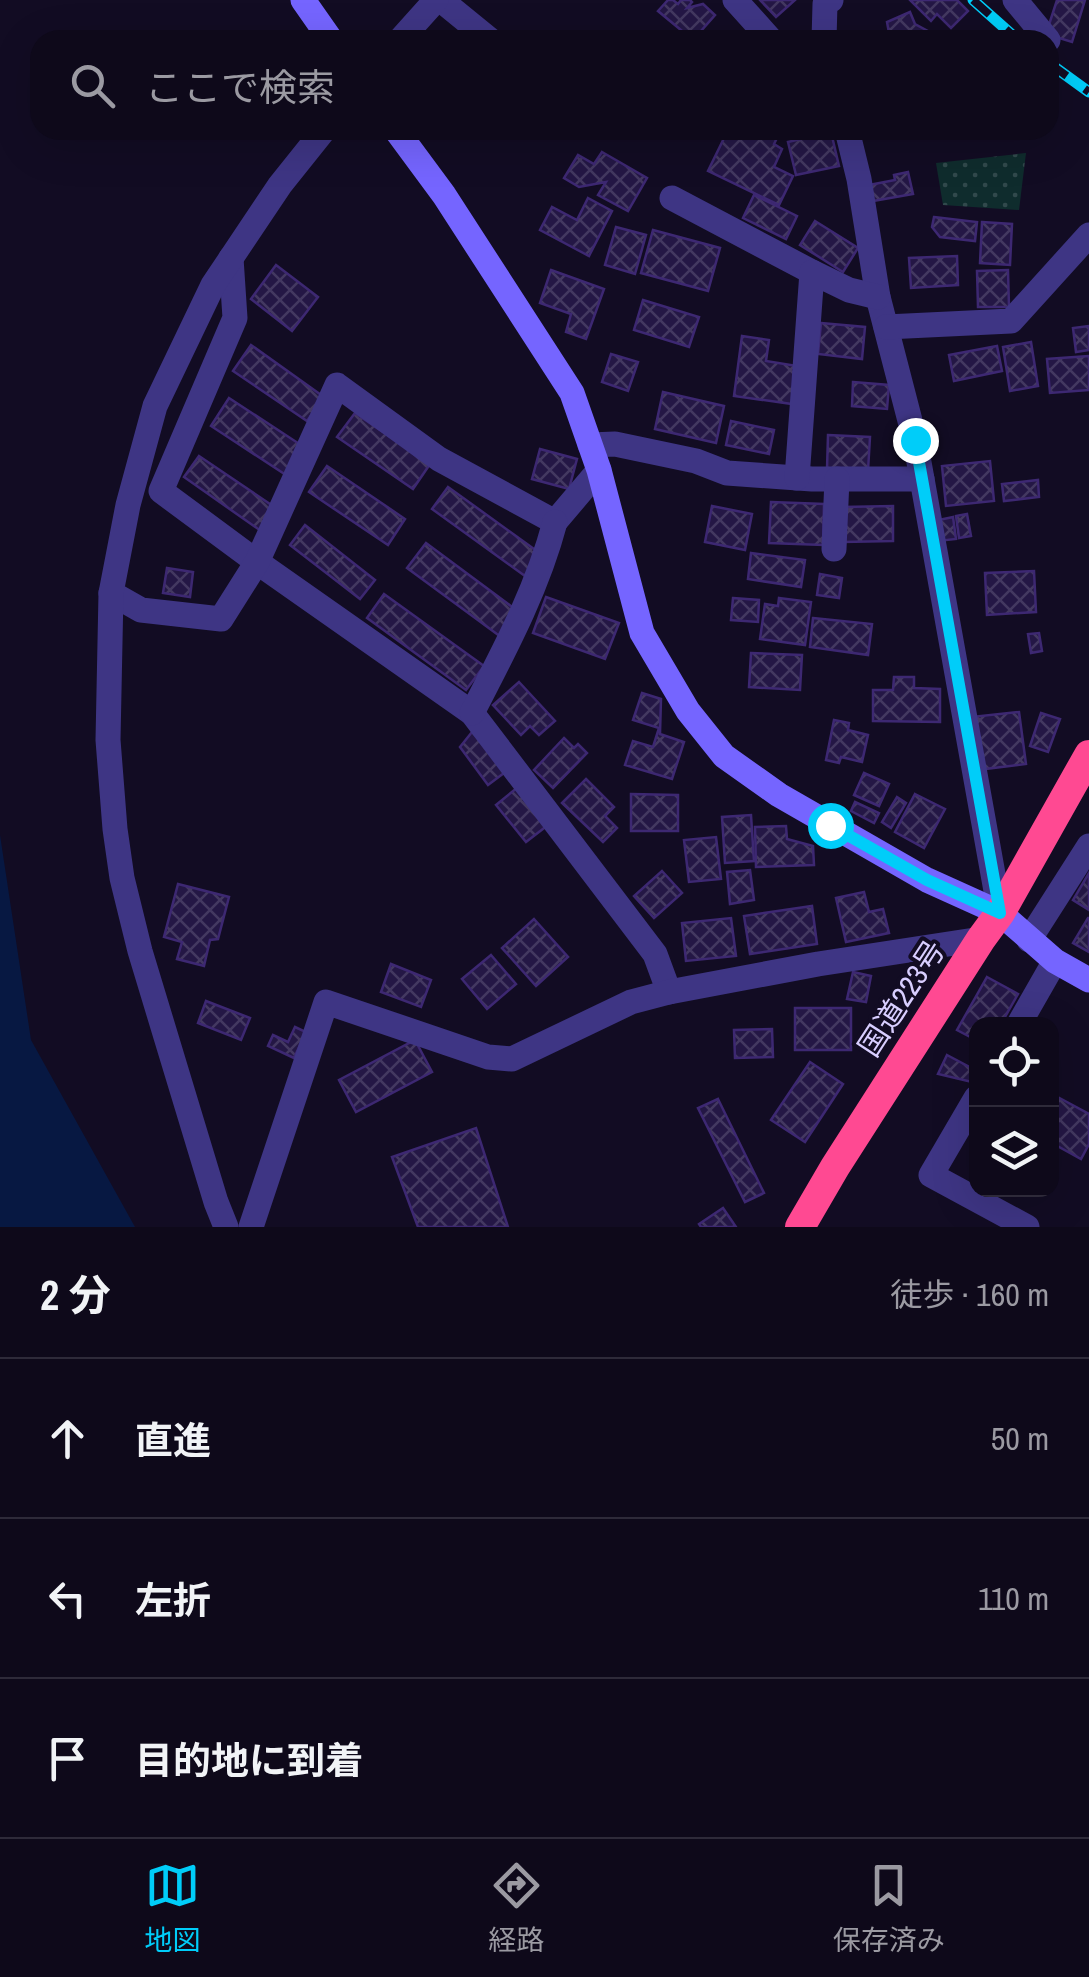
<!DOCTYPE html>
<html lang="ja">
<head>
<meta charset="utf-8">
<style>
	:root { --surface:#0e091a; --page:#171223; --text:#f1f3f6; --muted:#9b9aa2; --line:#2e2a39; --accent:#00cdf9 }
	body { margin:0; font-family:"Archivo Narrow","Noto Sans JP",sans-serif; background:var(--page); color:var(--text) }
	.controls { position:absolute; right:30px; bottom:30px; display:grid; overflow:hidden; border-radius:20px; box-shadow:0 10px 40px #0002 }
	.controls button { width:90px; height:90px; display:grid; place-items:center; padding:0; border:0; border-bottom:2px solid var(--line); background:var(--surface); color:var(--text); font:50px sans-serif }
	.stop { position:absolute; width:30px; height:30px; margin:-22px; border:8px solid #00cdf9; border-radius:50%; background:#fff }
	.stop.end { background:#00cdf9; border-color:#fff; box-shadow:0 2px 10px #0008 }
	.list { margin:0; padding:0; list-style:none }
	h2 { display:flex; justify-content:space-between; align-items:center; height:130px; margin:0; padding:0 40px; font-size:42px }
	h2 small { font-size:32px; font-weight:400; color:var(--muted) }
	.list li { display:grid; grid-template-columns:65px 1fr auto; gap:30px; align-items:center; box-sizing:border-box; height:160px; padding:0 40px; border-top:2px solid var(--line) }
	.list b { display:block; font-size:38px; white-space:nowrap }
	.list em { font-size:32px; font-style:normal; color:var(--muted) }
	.icon { flex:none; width:55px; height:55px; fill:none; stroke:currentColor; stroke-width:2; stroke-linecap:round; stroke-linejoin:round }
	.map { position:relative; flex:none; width:1089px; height:1227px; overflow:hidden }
	.search { position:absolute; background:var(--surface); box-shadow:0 10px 40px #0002; left:30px; right:30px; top:30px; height:110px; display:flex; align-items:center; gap:25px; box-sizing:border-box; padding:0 35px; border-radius:30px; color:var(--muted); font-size:38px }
	.sheet { height:610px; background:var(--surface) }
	nav { display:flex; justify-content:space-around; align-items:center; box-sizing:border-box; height:140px; border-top:2px solid var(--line); background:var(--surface); font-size:28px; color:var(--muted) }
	nav a { display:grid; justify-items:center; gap:5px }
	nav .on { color:var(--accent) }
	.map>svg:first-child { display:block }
</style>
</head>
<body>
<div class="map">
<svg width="1089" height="1227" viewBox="0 0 1089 1227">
	<defs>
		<pattern id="grass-dots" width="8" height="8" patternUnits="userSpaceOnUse" patternTransform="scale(2.5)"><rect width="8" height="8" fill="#0f2c2d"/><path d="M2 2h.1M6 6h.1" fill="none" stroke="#31494c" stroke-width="1.8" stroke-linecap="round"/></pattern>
		<pattern id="building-cross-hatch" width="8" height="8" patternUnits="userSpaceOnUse" patternTransform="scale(2.5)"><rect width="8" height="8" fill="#241745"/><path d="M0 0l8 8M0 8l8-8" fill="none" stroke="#433861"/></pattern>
	</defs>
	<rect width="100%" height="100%" fill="#120c23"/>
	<path fill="url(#grass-dots)" d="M 1026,153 L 1019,210 L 943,205 L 936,163 Z"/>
	<path fill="#071842" d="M 0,835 L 31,1040 L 135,1227 L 0,1227 Z"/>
	<g fill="url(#building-cross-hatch)" stroke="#3d2872" stroke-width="2.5">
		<path d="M 668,0 L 673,0 L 678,4 L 681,0 L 690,0 L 692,2 L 687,8 L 703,4 L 715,15 L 693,40 L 658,11 Z"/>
		<path d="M 760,0 L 795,0 L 776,17 Z"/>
		<path d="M 910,0 L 957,0 L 968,11 L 951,28 L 937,14 L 931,21 Z"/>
		<path d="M 1057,0 L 1085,0 L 1072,42 L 1046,34 Z"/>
		<path d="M 910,12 L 915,24 L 928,31 L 907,40 L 900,40 L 889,33 L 887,22 Z"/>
		<path d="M 728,130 L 770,130 L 779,134 L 774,144 L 782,149 L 774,167 L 793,176 L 779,205 L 708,171 Z"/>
		<path d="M 831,132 L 839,166 L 796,175 L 788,142 Z"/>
		<path d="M 602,152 L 647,178 L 628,211 L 598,195 L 606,182 L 579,187 L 564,178 L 578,155 L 594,164 Z"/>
		<path d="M 908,172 L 913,194 L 873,201 L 869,185 L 895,180 L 894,175 Z"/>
		<path d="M 754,195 L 797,216 L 786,239 L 743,218 Z"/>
		<path d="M 588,198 L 612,211 L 589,256 L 540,230 L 552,207 L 577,220 Z"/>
		<path d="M 934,217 L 977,222 L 975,241 L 940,237 L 932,227 Z"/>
		<path d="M 815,221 L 858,248 L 843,272 L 800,245 Z"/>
		<path d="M 982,222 L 1012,224 L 1010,265 L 980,263 Z"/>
		<path d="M 616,227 L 646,235 L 635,274 L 605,265 Z"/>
		<path d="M 653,230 L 720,248 L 708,291 L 641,273 Z"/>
		<path d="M 957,256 L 958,285 L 911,288 L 909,258 Z"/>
		<path d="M 276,265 L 318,297 L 292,331 L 251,299 Z"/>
		<path d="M 551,270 L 604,289 L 586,339 L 566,332 L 571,314 L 540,303 Z"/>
		<path d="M 1008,270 L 1009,307 L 978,307 L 977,271 Z"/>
		<path d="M 643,300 L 699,317 L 689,347 L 634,330 Z"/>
		<path d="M 821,323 L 865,327 L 862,359 L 818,354 Z"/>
		<path d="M 1089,326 L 1089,350 L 1076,352 L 1073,328 Z"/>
		<path d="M 742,336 L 769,340 L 766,361 L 797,366 L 792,404 L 734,396 Z"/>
		<path d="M 1031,342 L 1038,386 L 1010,391 L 1003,347 Z"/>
		<path d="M 251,345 L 324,397 L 307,421 L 233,371 Z"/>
		<path d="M 997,346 L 1002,371 L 954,381 L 949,355 Z"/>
		<path d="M 611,354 L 638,362 L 628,391 L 602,382 Z"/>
		<path d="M 1089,356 L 1089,390 L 1050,393 L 1047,359 Z"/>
		<path d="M 853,382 L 889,385 L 887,409 L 852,406 Z"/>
		<path d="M 663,392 L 724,406 L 716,443 L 655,429 Z"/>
		<path d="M 229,398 L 304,447 L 286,475 L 211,426 Z"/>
		<path d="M 355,413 L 430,464 L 413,489 L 337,437 Z"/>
		<path d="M 731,421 L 774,430 L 769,454 L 726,445 Z"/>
		<path d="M 828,435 L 870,437 L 868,471 L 827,469 Z"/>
		<path d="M 540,449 L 577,459 L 569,489 L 532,479 Z"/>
		<path d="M 199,456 L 276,508 L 261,531 L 184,477 Z"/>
		<path d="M 990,461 L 994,501 L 946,506 L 942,466 Z"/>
		<path d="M 327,466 L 405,519 L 388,545 L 309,492 Z"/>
		<path d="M 1038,480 L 1039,497 L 1004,501 L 1002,484 Z"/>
		<path d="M 448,487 L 541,554 L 525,576 L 432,509 Z"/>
		<path d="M 771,502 L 824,504 L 823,545 L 769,543 Z"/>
		<path d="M 712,506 L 752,514 L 745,550 L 705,542 Z"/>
		<path d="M 893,506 L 893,541 L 843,542 L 843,507 Z"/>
		<path d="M 967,514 L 971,536 L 959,538 L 956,516 Z"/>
		<path d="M 953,517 L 956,539 L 938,541 L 934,521 Z"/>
		<path d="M 305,525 L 375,580 L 360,599 L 290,545 Z"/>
		<path d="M 426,543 L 519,612 L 501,637 L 407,568 Z"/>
		<path d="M 751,553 L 805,560 L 801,587 L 748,579 Z"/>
		<path d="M 167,568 L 193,572 L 190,597 L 163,593 Z"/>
		<path d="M 1034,571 L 1036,612 L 987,615 L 985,573 Z"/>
		<path d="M 820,574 L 842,578 L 839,598 L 817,595 Z"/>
		<path d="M 384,594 L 484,666 L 466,690 L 367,618 Z"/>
		<path d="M 546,597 L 619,623 L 605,659 L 533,633 Z"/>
		<path d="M 733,598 L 759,600 L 758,622 L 731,620 Z"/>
		<path d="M 779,598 L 811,602 L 805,645 L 760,639 L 765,604 L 778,606 Z"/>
		<path d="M 813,618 L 872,624 L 868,655 L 810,647 Z"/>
		<path d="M 1039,633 L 1042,651 L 1031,653 L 1028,634 Z"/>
		<path d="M 751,653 L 802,655 L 800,690 L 749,687 Z"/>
		<path d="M 894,677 L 914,677 L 914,688 L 940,689 L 940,722 L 873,721 L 873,690 L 893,690 Z"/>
		<path d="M 519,682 L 555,721 L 539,735 L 530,726 L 521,735 L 493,705 Z"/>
		<path d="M 642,693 L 661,699 L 660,734 L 684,742 L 672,779 L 625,765 L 633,741 L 653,747 L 659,728 L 633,720 Z"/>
		<path d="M 1019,712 L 1026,764 L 977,770 L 971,717 Z"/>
		<path d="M 1041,713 L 1060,719 L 1048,752 L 1030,746 Z"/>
		<path d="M 834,720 L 849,723 L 848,730 L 868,735 L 862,762 L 841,757 L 839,763 L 826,760 Z"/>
		<path d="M 476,727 L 508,770 L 488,785 L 460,747 Z"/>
		<path d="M 564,738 L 574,748 L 578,744 L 587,753 L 553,788 L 534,770 Z"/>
		<path d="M 864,773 L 889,784 L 879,806 L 854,795 Z"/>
		<path d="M 586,779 L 614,807 L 605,816 L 617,828 L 603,842 L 562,803 Z"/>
		<path d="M 518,787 L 548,825 L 526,842 L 496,805 Z"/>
		<path d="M 631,794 L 678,795 L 678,831 L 631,831 Z"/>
		<path d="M 915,794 L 945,809 L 924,848 L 895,832 Z"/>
		<path d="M 897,797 L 906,803 L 891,828 L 882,822 Z"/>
		<path d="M 855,802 L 879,813 L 874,823 L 851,811 Z"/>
		<path d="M 751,815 L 754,861 L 725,863 L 722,817 Z"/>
		<path d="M 786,826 L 787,839 L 813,846 L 814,865 L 756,867 L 755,827 Z"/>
		<path d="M 716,837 L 721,879 L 689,882 L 684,840 Z"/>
		<path d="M 750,870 L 754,900 L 730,904 L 727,872 Z"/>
		<path d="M 662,871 L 682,893 L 654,918 L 634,896 Z"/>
		<path d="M 1089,873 L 1089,910 L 1073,900 Z"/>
		<path d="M 178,884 L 229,897 L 218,939 L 210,940 L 204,966 L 177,959 L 182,942 L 164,937 Z"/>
		<path d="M 864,892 L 869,912 L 883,909 L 889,933 L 846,942 L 836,898 Z"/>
		<path d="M 812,906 L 817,944 L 750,954 L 744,916 Z"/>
		<path d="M 731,918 L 736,956 L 686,961 L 682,923 Z"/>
		<path d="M 1088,918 L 1089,918 L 1089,952 L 1073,943 Z"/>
		<path d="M 534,919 L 568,957 L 536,986 L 502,948 Z"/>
		<path d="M 491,955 L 516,984 L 487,1009 L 462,979 Z"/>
		<path d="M 391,964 L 431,980 L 421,1007 L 381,992 Z"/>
		<path d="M 853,972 L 871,976 L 866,1002 L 847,999 Z"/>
		<path d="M 987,977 L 1018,994 L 1001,1024 L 976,1024 L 976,1040 L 957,1030 Z"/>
		<path d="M 206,1001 L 250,1018 L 241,1040 L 198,1023 Z"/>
		<rect x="795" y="1008" width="56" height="42"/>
		<path d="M 295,1027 L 306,1032 L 294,1058 L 268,1046 L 273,1035 L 288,1042 Z"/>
		<path d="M 772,1029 L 773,1057 L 735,1058 L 734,1030 Z"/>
		<path d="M 415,1040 L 432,1072 L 356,1112 L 339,1080 Z"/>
		<path d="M 947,1055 L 975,1070 L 972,1082 L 938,1074 Z"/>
		<path d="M 810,1062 L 843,1084 L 805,1142 L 771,1120 Z"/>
		<path d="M 1052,1094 L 1089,1114 L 1089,1144 L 1081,1159 L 1052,1143 Z"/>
		<path d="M 718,1099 L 764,1193 L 745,1202 L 698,1108 Z"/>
		<path d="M 476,1128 L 508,1227 L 418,1227 L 392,1157 Z"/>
		<path d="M 723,1208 L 736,1227 L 701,1227 L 699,1224 Z"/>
	</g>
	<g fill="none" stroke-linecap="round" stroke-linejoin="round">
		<g stroke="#3e3584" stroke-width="25">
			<path d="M 441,0 L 490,40"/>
			<path d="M 735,0 L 771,40"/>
			<path d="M 1015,0 L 1048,40"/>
			<path d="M 400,40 L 436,0"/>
			<path d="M 824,40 L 825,4 L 831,0"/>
			<path d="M 847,130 L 859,179 L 878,297 L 915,440 L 1000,913"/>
			<path d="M 672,198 L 812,272"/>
			<path d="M 231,258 L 235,318 L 161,491 L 257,562 L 472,713 L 655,954 L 669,992"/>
			<path d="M 886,327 L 1011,321 L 1089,235"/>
			<path d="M 590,445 L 615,444 L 696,461 L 727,473 L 812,479 L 922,479"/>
			<path d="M 797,478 L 812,272 L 849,290 L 878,297"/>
			<path d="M 834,549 L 837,479"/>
			<path d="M 111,593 L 141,610 L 221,619 L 257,562 L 337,385 L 439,459 L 555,522 L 599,470"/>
			<path d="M 472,713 C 504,651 537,590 555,522"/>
			<path d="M 1029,940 L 1089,846"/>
			<path d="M 1019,1024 L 1055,961"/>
			<path d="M 976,1098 L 931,1175 L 1027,1227"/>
			<path d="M 226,1227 L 216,1202 L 140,951 L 122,878 L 115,829 L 108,740 L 111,593 L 128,505 L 155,406 L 213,285 L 280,185 L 324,130"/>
			<path d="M 251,1227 L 326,1002 L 488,1057 L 512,1059 L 631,1002 L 669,992 L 818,964 L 981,939"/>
		</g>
		<g stroke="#7565ff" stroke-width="25">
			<path d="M 303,0 L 331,40"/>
			<path d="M 396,130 L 444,195 L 572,393 L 599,470 L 642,633 L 688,711 L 724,756 L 779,795 L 927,880 L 1000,913 L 1055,961 L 1089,980"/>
		</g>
		<path stroke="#ff4992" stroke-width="30" d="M 800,1227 L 835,1167 L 981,939 L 1000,913 L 1089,755"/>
		<g stroke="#00cdf9" stroke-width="11">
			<g id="rail">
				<path d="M 973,0 L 1018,40"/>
				<path d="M 1049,63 L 1089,92"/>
			</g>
		</g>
		<use href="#rail" stroke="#120c23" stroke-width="8" stroke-dasharray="22" stroke-linecap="butt"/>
	</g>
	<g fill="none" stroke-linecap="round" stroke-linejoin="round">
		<path stroke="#00cdf9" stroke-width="12" d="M 830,825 L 927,880 L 1000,913 L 915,440"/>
	</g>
	<g text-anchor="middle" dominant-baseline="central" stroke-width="8" stroke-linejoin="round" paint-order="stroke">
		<g font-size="30" fill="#d8ceff" stroke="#120c23">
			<text transform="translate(901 998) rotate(-57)">国道223号</text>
		</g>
	</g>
</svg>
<div class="controls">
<button><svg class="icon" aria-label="locate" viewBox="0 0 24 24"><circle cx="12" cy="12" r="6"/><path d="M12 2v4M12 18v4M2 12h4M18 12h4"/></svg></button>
<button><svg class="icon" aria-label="layers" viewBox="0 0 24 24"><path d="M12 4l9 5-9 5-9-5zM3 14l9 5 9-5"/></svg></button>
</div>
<div class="stop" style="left:830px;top:825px"></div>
<div class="stop end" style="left:915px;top:440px"></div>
<div class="search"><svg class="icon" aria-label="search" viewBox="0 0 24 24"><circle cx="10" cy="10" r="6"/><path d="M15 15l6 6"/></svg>ここで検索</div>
</div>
<section class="sheet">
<h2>2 分<small>徒歩 · 160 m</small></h2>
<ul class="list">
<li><svg class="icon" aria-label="ahead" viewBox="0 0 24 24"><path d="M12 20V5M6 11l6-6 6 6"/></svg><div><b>直進</b></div><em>50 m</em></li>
<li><svg class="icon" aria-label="left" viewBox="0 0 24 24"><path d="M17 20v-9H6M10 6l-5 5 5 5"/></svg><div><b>左折</b></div><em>110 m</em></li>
<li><svg class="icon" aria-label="arrive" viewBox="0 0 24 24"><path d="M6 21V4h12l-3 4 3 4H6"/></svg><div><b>目的地に到着</b></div></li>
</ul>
</section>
<nav>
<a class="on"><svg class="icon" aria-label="map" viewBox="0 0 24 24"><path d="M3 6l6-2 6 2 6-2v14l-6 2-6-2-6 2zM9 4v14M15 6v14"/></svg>地図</a>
<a><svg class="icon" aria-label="directions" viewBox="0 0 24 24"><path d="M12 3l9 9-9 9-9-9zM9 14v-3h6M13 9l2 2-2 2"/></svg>経路</a>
<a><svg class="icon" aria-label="saved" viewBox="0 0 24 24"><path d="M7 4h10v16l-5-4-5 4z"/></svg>保存済み</a>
</nav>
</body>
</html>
